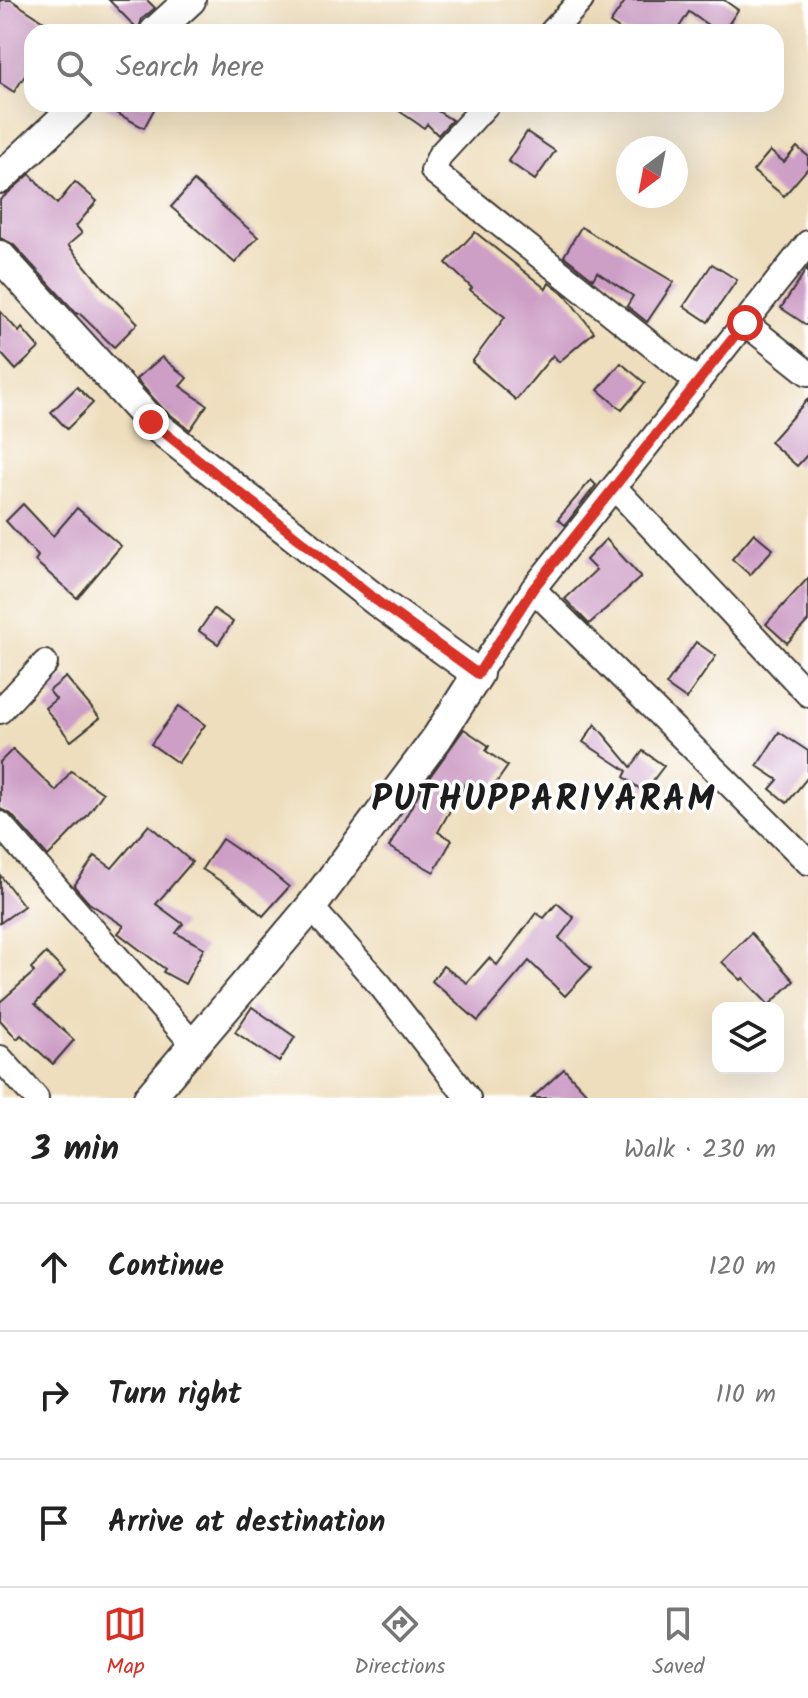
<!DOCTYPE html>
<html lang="en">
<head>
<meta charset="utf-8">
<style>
	:root { --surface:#fff; --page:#f6f6f6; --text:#222; --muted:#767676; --line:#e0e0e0; --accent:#d93025 }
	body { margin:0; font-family:Kalam,sans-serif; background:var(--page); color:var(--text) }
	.controls { position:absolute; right:24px; bottom:24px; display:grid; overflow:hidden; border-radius:16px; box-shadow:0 8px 32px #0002 }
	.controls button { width:72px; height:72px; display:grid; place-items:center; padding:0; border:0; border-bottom:2px solid var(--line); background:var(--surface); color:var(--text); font:40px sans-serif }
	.compass { position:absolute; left:616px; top:136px; width:72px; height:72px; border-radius:50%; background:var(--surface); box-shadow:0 8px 32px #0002; rotate:212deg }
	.stop { position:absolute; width:24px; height:24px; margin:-18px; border:6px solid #d93025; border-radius:50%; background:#fff }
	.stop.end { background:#d93025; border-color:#fff; box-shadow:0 2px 8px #0008 }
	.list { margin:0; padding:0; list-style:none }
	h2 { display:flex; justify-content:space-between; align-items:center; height:104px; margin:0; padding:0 32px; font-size:34px }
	h2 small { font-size:26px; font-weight:400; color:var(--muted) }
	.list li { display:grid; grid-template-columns:52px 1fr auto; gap:24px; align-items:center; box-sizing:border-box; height:128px; padding:0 32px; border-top:2px solid var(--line) }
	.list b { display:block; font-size:30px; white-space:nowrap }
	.list em { font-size:26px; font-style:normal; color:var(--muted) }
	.icon { flex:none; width:44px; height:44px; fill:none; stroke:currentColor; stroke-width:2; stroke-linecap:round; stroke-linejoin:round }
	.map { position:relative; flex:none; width:808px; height:1098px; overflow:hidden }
	.search { position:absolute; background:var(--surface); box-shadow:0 8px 32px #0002; left:24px; right:24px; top:24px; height:88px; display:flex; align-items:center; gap:20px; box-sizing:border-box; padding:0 28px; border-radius:24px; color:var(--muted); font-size:30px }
	.sheet { height:488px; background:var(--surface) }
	nav { display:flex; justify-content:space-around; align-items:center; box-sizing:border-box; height:112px; border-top:2px solid var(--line); background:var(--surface); font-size:22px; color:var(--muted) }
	nav a { display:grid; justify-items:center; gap:4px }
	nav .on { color:var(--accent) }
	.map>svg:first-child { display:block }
</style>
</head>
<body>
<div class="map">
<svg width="808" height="1098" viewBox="0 0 808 1098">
	<rect width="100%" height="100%" fill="#fff"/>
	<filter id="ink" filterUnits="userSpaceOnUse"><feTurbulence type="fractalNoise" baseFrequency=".0125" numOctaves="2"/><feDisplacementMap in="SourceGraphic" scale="16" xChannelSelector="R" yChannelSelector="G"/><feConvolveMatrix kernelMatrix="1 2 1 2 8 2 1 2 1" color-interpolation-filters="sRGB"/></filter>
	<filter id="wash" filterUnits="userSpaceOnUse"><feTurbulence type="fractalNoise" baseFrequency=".006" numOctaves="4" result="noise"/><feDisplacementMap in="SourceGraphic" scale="32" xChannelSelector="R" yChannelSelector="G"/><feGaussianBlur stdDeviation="1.8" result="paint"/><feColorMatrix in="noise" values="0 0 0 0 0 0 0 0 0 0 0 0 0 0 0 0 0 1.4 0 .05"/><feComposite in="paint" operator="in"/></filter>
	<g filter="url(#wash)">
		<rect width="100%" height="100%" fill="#eedebd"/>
		<g id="blocks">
			<g fill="#cd9ec6">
				<path d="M 0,0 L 11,0 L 60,32 L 32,32 L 32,65 L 14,92 L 0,83 Z"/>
				<path d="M 109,0 L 147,0 L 155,8 L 142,19 L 138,30 Z"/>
				<path d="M 626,0 L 724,0 L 738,10 L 723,32 L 718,32 L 689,12 L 676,32 L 624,32 L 610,23 Z"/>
				<path d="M 100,104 L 157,104 L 144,128 Z"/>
				<path d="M 389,104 L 440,104 L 436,110 L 452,120 L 438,135 L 427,124 L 424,128 Z"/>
				<path d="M 527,132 L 555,151 L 535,180 L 508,161 Z"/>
				<path d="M 797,147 L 808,156 L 808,168 L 784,196 L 753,171 L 770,151 L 784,162 Z"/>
				<path d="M 30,174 L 57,204 L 75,182 L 97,201 L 76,226 L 82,233 L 68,245 L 105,290 L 138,323 L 114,347 L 79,313 L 77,314 L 13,244 L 0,238 L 0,200 Z"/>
				<path d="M 194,181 L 258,237 L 235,263 L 171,207 Z"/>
				<path d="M 581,227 L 674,282 L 647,322 L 627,306 L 633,296 L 597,272 L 593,279 L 564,256 Z"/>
				<path d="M 475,232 L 546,289 L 549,283 L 566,296 L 594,332 L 559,362 L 553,355 L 516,400 L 472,362 L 505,317 L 470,290 L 472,288 L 446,263 Z"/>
				<path d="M 712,264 L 737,280 L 708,322 L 684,306 Z"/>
				<path d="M 808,267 L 808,326 L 781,308 Z"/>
				<path d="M 0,311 L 19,332 L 22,328 L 39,348 L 16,370 L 0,352 Z"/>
				<path d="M 162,357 L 187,378 L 180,386 L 207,405 L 190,430 L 163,409 L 136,379 Z"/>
				<path d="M 621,363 L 645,383 L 622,410 L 598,390 Z"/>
				<path d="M 77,387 L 93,403 L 67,429 L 51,412 Z"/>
				<path d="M 808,399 L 808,454 L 797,466 L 770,442 Z"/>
				<path d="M 591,480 L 596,485 L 565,525 L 558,519 Z"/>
				<path d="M 23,504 L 53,536 L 77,508 L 121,546 L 77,598 L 35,561 L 38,556 L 6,521 Z"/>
				<path d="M 754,533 L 773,549 L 750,575 L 732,559 Z"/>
				<path d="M 606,539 L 641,577 L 589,624 L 565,599 L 596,570 L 586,560 Z"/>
				<path d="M 808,578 L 808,621 L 787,643 L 766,624 Z"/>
				<path d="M 214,609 L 233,622 L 218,644 L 199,631 Z"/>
				<path d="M 696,642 L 716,656 L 686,699 L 666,685 Z"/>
				<path d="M 66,677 L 100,718 L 71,741 L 45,708 L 56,699 L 49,691 Z"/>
				<path d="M 179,706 L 205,725 L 178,763 L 151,744 Z"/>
				<path d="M 595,724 L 631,767 L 643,751 L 664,766 L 644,792 L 624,777 L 627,771 L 583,742 Z"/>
				<path d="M 464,729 L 489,746 L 486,751 L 508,766 L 487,796 L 466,782 L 438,832 L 452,840 L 434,872 L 389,847 L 421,789 Z"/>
				<path d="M 779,732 L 808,751 L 808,777 L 787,803 L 770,789 L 778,780 L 757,766 Z"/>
				<path d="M 13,749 L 56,791 L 71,771 L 103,793 L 87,816 L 48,856 L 11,814 L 0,809 L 0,762 Z"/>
				<path d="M 149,825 L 192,862 L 156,904 L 183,924 L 176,933 L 204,948 L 185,984 L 163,972 L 165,969 L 118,933 L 124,926 L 89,903 L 74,886 L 95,856 L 112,868 Z"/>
				<path d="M 222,839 L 272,873 L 289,887 L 263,916 L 234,890 L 202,869 Z"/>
				<path d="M 0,875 L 24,906 L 0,923 Z"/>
				<path d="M 557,903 L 574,918 L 559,938 L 591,968 L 565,996 L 529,961 L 478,1021 L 432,981 L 443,966 L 467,983 L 489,958 L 497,965 L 536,913 L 544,918 Z"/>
				<path d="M 751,933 L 794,981 L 769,1005 L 743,978 L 741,980 L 722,962 Z"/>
				<path d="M 46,953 L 65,972 L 35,1004 L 74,1040 L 53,1064 L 21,1035 L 17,1039 L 0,1020 L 0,1002 L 34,972 L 31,968 Z"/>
				<path d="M 252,1007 L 295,1037 L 279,1062 L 235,1032 Z"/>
				<path d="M 564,1069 L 591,1098 L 532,1098 Z"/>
			</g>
		</g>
	</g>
	<g filter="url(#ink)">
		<use href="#blocks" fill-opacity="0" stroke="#3c3934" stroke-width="2"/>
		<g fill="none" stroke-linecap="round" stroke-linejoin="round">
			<g stroke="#3c3934" stroke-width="28">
				<g id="minor">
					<path d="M 552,32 L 581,0"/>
					<path d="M 487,104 L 440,155 L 433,171 L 698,382"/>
					<path d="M 745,323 L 808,373"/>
					<path d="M 614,487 L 808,694"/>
					<path d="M 533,589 L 808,862"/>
					<path d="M 478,674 L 533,589 L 808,243"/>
					<path d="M 0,711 L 45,663"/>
					<path d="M 0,824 L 194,1045"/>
					<path d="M 311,907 L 381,986 L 468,1098"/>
					<path d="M 0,1058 L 36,1098"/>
				</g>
			</g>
			<g stroke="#3c3934" stroke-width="34">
				<g id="tertiary">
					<path d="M 155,32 L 190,0"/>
					<path d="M 0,178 L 79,104"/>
					<path d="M 0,256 L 151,422 L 377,601 L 478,674 L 437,738 L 311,907 L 149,1098"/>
				</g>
			</g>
			<use href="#minor" stroke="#fff" stroke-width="24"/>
			<use href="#tertiary" stroke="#fff" stroke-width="30"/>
		</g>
	</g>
	<g fill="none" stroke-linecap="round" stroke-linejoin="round" filter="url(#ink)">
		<path stroke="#d93025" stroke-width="10" d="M 151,422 L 377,601 L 478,674 L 533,589 L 745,323"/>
	</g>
	<g text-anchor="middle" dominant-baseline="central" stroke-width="7" stroke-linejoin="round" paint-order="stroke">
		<g font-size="36" font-weight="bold" letter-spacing="2" fill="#1c1c1c" stroke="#fff">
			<text x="544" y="800">PUTHUPPARIYARAM</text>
		</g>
	</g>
</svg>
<div class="controls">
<button><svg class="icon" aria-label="layers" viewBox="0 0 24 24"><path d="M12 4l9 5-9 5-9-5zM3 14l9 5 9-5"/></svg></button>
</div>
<svg class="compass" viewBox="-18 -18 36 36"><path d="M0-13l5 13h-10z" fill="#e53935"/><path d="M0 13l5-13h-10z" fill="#767676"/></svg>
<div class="stop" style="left:745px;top:323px"></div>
<div class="stop end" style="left:151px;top:422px"></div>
<div class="search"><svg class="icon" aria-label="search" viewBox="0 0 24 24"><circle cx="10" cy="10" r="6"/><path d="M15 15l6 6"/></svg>Search here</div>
</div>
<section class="sheet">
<h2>3 min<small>Walk · 230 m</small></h2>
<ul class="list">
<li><svg class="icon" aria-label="ahead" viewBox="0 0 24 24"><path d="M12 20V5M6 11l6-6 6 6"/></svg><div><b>Continue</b></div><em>120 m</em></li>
<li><svg class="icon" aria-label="right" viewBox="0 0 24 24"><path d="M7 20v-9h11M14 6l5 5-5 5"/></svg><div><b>Turn right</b></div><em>110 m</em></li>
<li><svg class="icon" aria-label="arrive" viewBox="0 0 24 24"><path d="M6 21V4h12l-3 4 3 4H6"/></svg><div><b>Arrive at destination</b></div></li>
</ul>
</section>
<nav>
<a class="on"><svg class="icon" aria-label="map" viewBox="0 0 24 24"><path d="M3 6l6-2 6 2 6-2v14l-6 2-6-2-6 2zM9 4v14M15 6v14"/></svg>Map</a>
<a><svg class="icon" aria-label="directions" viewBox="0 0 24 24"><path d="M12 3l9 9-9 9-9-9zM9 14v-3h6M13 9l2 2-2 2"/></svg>Directions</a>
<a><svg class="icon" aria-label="saved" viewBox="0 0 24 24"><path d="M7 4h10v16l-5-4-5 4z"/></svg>Saved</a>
</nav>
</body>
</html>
